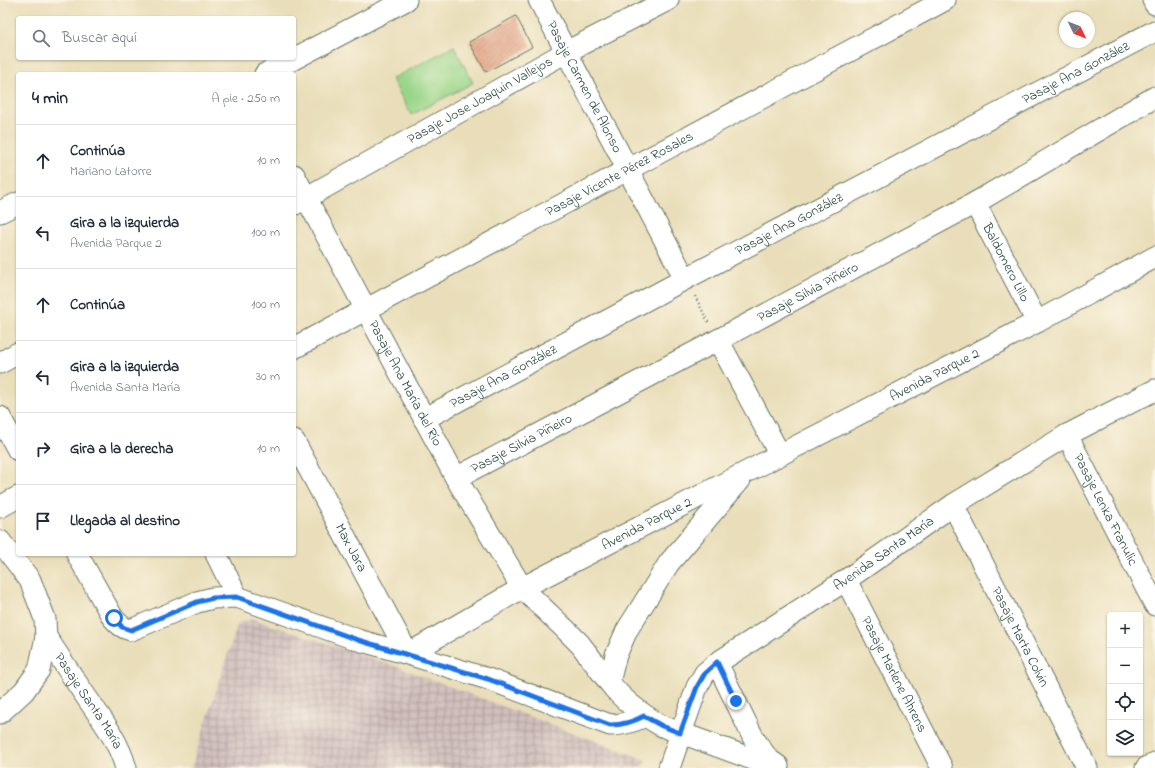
<!DOCTYPE html>
<html lang="es">
<head>
<meta charset="utf-8">
<style>
	:root { --surface:#fff; --page:#f2f2f3; --text:#1f2937; --muted:#747a83; --line:#e0e1e3 }
	body { margin:0; font-family:"Indie Flower",sans-serif; background:var(--page); color:var(--text) }
	.controls { position:absolute; right:12px; bottom:12px; display:grid; overflow:hidden; border-radius:4px; box-shadow:0 1px 3px #0004 }
	.controls button { width:36px; height:36px; display:grid; place-items:center; padding:0; border:0; border-bottom:1px solid var(--line); background:var(--surface); color:var(--text); font:20px sans-serif }
	.compass { position:absolute; left:1059px; top:12px; width:36px; height:36px; border-radius:50%; background:var(--surface); box-shadow:0 1px 3px #0004; rotate:133deg }
	.stop { position:absolute; width:12px; height:12px; margin:-9px; border:3px solid #1a73e8; border-radius:50%; background:#fff }
	.stop.end { background:#1a73e8; border-color:#fff; box-shadow:0 1px 4px #0008 }
	.list { margin:0; padding:0; list-style:none }
	h2 { display:flex; justify-content:space-between; align-items:center; height:52px; margin:0; padding:0 16px; font-size:17px }
	h2 small { font-size:13px; font-weight:400; color:var(--muted) }
	.list li { display:grid; grid-template-columns:26px 1fr auto; gap:12px; align-items:center; box-sizing:border-box; height:72px; padding:0 16px; border-top:1px solid var(--line) }
	.list b { display:block; font-size:15px; white-space:nowrap }
	.list p { margin:0; font-size:13px; white-space:nowrap; color:var(--muted) }
	.list em { font-size:13px; font-style:normal; color:var(--muted) }
	.icon { flex:none; width:22px; height:22px; fill:none; stroke:currentColor; stroke-width:2; stroke-linecap:round; stroke-linejoin:round }
	.map { position:relative; flex:none; width:1155px; height:768px; overflow:hidden }
	.search { position:absolute; background:var(--surface); box-shadow:0 1px 3px #0004; left:16px; top:16px; width:280px; height:44px; display:flex; align-items:center; gap:10px; box-sizing:border-box; padding:0 14px; border-radius:4px; color:var(--muted); font-size:15px }
	.panel { position:absolute; background:var(--surface); box-shadow:0 1px 3px #0004; left:16px; top:72px; width:280px; height:484px; border-radius:4px }
	.map>svg:first-child { display:block }
</style>
</head>
<body>
<div class="map">
<svg width="1155" height="768" viewBox="0 0 1155 768">
	<defs>
		<pattern id="industrial-grid" width="8" height="8" patternUnits="userSpaceOnUse"><rect width="8" height="8" fill="#d1bfbd"/><path d="M0 4h8M4 0v8" fill="none" stroke="#a99c9a"/></pattern>
		<pattern id="building-hatch" width="6" height="6" patternUnits="userSpaceOnUse"><rect width="6" height="6" fill="#e3a284"/><path d="M-1 1l2-2M0 6l6-6M5 7l2-2" fill="none" stroke="#b7856d"/></pattern>
	</defs>
	<rect width="100%" height="100%" fill="#fcf5e5"/>
	<filter id="ink" filterUnits="userSpaceOnUse"><feTurbulence type="fractalNoise" baseFrequency=".025" numOctaves="2"/><feDisplacementMap in="SourceGraphic" scale="8" xChannelSelector="R" yChannelSelector="G"/><feConvolveMatrix kernelMatrix="1 2 1 2 8 2 1 2 1" color-interpolation-filters="sRGB"/></filter>
	<filter id="wash" filterUnits="userSpaceOnUse"><feTurbulence type="fractalNoise" baseFrequency=".012" numOctaves="4" result="noise"/><feDisplacementMap in="SourceGraphic" scale="16" xChannelSelector="R" yChannelSelector="G"/><feGaussianBlur stdDeviation="0.9" result="paint"/><feColorMatrix in="noise" values="0 0 0 0 0 0 0 0 0 0 0 0 0 0 0 0 0 1.4 0 .05"/><feComposite in="paint" operator="in"/></filter>
	<g filter="url(#wash)">
		<rect width="100%" height="100%" fill="#e9deb9"/>
		<path fill="url(#industrial-grid)" d="M 253,619 L 398,667 L 646,760 L 641,768 L 191,768 L 238,623 Z"/>
		<path fill="#99d589" stroke="#5c895e" d="M 454,46 L 473,83 L 411,115 L 392,79 Z"/>
		<g id="blocks">
			<path fill="url(#building-hatch)" d="M 516,16 L 532,47 L 486,72 L 469,42 Z"/>
		</g>
	</g>
	<g filter="url(#ink)">
		<use href="#blocks" fill-opacity="0" stroke="#667563" stroke-width="1"/>
		<g fill="none" stroke-linecap="round" stroke-linejoin="round">
			<g stroke="#667563" stroke-width="23">
				<g id="minor">
					<path id="s1" d="M 539,0 L 685,279"/>
					<path d="M 1153,0 L 1155,4"/>
					<path d="M 265,74 L 406,0"/>
					<path id="s2" d="M 294,175 L 456,478 L 522,588 L 565,629 L 580,644 L 609,682"/>
					<path id="s3" d="M 975,203 L 1037,322"/>
					<path id="s4" d="M 295,204 L 566,52 L 668,0"/>
					<path d="M 0,212 L 18,203"/>
					<path d="M 718,340 L 780,455"/>
					<path id="s5" d="M 294,348 L 945,0"/>
					<path d="M 0,363 L 18,353"/>
					<path d="M 0,417 L 18,450"/>
					<path id="s6" d="M 424,419 L 685,279 L 1155,31"/>
					<path id="s7" d="M 1067,435 L 1155,605"/>
					<path id="s8" d="M 294,441 L 408,654 L 488,679 L 610,725 C 623,725 633,722 645,716"/>
					<path id="s9" d="M 456,478 L 718,340 L 975,203 L 1155,97"/>
					<path d="M 740,480 L 669,563 L 627,630 L 616,655 L 609,682 C 623,701 641,714 662,726 L 777,768"/>
					<path id="s10" d="M 953,505 L 1087,768"/>
					<path d="M 0,507 L 18,497"/>
					<path d="M 0,541 L 30,580 L 45,619 L 46,637 L 39,670 L 24,691 L 0,713"/>
					<path id="s11" d="M 77,554 L 113,618 C 119,625 123,628 131,630 L 197,602 L 213,598 L 237,597 L 358,640 L 408,654 L 522,588 L 1037,322 L 1155,257"/>
					<path d="M 216,554 L 237,597"/>
					<path id="s12" d="M 846,580 L 942,768"/>
					<path id="s13" d="M 46,637 C 60,657 73,678 87,698 C 103,721 118,740 126,768"/>
					<path d="M 717,663 L 754,739 L 768,759 L 778,766"/>
					<path id="s14" d="M 669,768 L 697,687 L 705,673 L 717,663 L 846,580 L 953,505 L 1067,435 L 1155,390"/>
					<path d="M 1146,768 L 1155,763"/>
				</g>
			</g>
			<path stroke="#667563" stroke-width="2.5" stroke-dasharray="1 3" stroke-linecap="butt" d="M 695,296 L 709,324"/>
			<use href="#minor" stroke="#fff" stroke-width="21"/>
		</g>
	</g>
	<g fill="none" stroke-linecap="round" stroke-linejoin="round" filter="url(#ink)">
		<path stroke="#1a73e8" stroke-width="5" d="M 114,618 L 122,627 L 131,630 L 197,602 L 213,598 L 237,597 L 358,640 L 488,679 L 610,725 C 623,725 633,722 644,716 L 662,726 L 680,733 L 697,687 L 705,673 L 717,662 L 736,701"/>
	</g>
	<g text-anchor="middle" dominant-baseline="central" stroke-width="4" stroke-linejoin="round" paint-order="stroke">
		<g font-size="14" fill="#1f3d34" stroke="#fcf5e5">
			<text stroke="none"><textPath href="#s6" startOffset="738">Pasaje Ana González</textPath></text>
			<text stroke="none"><textPath href="#s1" startOffset="98">Pasaje Carmen de Alonso</textPath></text>
			<text stroke="none"><textPath href="#s4" startOffset="212">Pasaje Jose Joaquin Vallejos</textPath></text>
			<text stroke="none"><textPath href="#s5" startOffset="369">Pasaje Vicente Pérez Rosales</textPath></text>
			<text stroke="none"><textPath href="#s6" startOffset="414">Pasaje Ana González</textPath></text>
			<text stroke="none"><textPath href="#s3" startOffset="67">Baldomero Lillo</textPath></text>
			<text stroke="none"><textPath href="#s9" startOffset="398">Pasaje Silvia Piñeiro</textPath></text>
			<text stroke="none"><textPath href="#s11" startOffset="984">Avenida Parque 2</textPath></text>
			<text stroke="none"><textPath href="#s6" startOffset="90">Pasaje Ana González</textPath></text>
			<text stroke="none"><textPath href="#s2" startOffset="236">Pasaje Ana María del Río</textPath></text>
			<text stroke="none"><textPath href="#s9" startOffset="74">Pasaje Silvia Piñeiro</textPath></text>
			<text stroke="none"><textPath href="#s7" startOffset="84">Pasaje Lenka Franulic</textPath></text>
			<text stroke="none"><textPath href="#s11" startOffset="660">Avenida Parque 2</textPath></text>
			<text stroke="none"><textPath href="#s8" startOffset="121">Max Jara</textPath></text>
			<text stroke="none"><textPath href="#s14" startOffset="317">Avenida Santa María</textPath></text>
			<text stroke="none"><textPath href="#s10" startOffset="148">Pasaje Marta Colvin</textPath></text>
			<text stroke="none"><textPath href="#s12" startOffset="106">Pasaje Marlene Ahrens</textPath></text>
			<text stroke="none"><textPath href="#s13" startOffset="77">Pasaje Santa María</textPath></text>
		</g>
	</g>
</svg>
<div class="controls">
<button>+</button>
<button>−</button>
<button><svg class="icon" aria-label="locate" viewBox="0 0 24 24"><circle cx="12" cy="12" r="6"/><path d="M12 2v4M12 18v4M2 12h4M18 12h4"/></svg></button>
<button><svg class="icon" aria-label="layers" viewBox="0 0 24 24"><path d="M12 4l9 5-9 5-9-5zM3 14l9 5 9-5"/></svg></button>
</div>
<svg class="compass" viewBox="-18 -18 36 36"><path d="M0-13l5 13h-10z" fill="#e53935"/><path d="M0 13l5-13h-10z" fill="#747a83"/></svg>
<div class="stop" style="left:114px;top:618px"></div>
<div class="stop end" style="left:736px;top:701px"></div>
<div class="search"><svg class="icon" aria-label="search" viewBox="0 0 24 24"><circle cx="10" cy="10" r="6"/><path d="M15 15l6 6"/></svg>Buscar aquí</div>
<section class="panel">
<h2>4 min<small>A pie · 250 m</small></h2>
<ul class="list">
<li><svg class="icon" aria-label="ahead" viewBox="0 0 24 24"><path d="M12 20V5M6 11l6-6 6 6"/></svg><div><b>Continúa</b><p>Mariano Latorre</p></div><em>10 m</em></li>
<li><svg class="icon" aria-label="left" viewBox="0 0 24 24"><path d="M17 20v-9H6M10 6l-5 5 5 5"/></svg><div><b>Gira a la izquierda</b><p>Avenida Parque 2</p></div><em>100 m</em></li>
<li><svg class="icon" aria-label="ahead" viewBox="0 0 24 24"><path d="M12 20V5M6 11l6-6 6 6"/></svg><div><b>Continúa</b></div><em>100 m</em></li>
<li><svg class="icon" aria-label="left" viewBox="0 0 24 24"><path d="M17 20v-9H6M10 6l-5 5 5 5"/></svg><div><b>Gira a la izquierda</b><p>Avenida Santa María</p></div><em>30 m</em></li>
<li><svg class="icon" aria-label="right" viewBox="0 0 24 24"><path d="M7 20v-9h11M14 6l5 5-5 5"/></svg><div><b>Gira a la derecha</b></div><em>10 m</em></li>
<li><svg class="icon" aria-label="arrive" viewBox="0 0 24 24"><path d="M6 21V4h12l-3 4 3 4H6"/></svg><div><b>Llegada al destino</b></div></li>
</ul>
</section>
</div>
</body>
</html>
